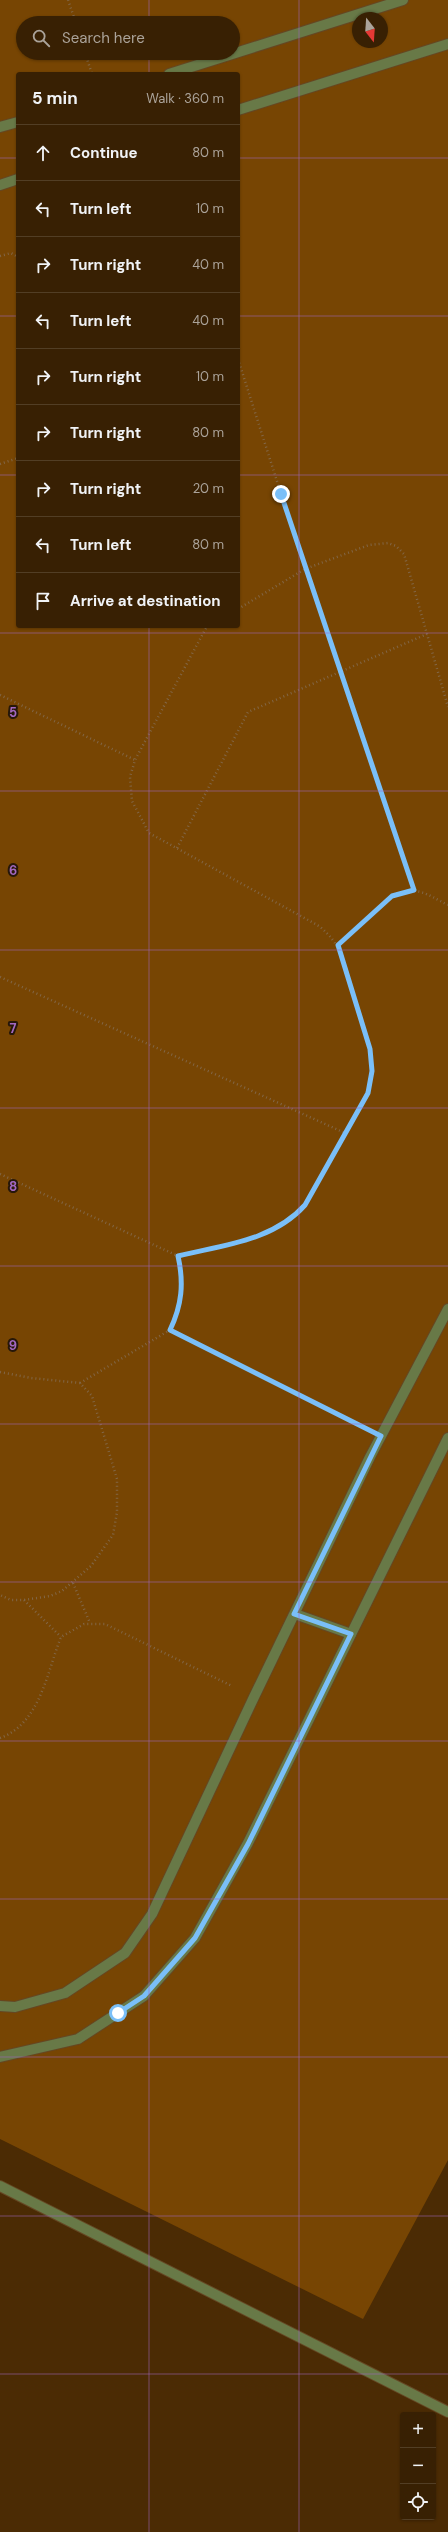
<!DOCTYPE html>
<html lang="en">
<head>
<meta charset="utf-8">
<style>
	:root { --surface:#382003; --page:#432d12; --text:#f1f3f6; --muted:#aba39a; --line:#523e25 }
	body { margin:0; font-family:"DM Sans",sans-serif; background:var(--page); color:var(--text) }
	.controls { position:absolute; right:12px; bottom:12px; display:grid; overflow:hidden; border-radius:4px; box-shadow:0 1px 3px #0004 }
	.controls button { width:36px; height:36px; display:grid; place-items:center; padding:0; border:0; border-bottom:1px solid var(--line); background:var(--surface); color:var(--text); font:20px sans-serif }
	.compass { position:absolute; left:352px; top:12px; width:36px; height:36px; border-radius:50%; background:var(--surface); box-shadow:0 1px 3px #0004; rotate:163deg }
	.stop { position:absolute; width:12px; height:12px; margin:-9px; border:3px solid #7abff8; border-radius:50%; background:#fff }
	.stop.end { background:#7abff8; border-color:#fff; box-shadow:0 1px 4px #0008 }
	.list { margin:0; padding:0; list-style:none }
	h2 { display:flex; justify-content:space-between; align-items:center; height:52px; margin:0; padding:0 16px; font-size:17px }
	h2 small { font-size:13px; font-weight:400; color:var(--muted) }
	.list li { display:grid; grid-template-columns:26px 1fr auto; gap:12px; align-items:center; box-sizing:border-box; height:56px; padding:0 16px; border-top:1px solid var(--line) }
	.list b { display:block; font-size:15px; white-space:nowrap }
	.list em { font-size:13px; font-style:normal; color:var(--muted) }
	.icon { flex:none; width:22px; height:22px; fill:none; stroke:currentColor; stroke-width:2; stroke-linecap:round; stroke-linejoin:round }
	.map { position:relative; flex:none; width:448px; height:2532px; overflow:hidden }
	.search { position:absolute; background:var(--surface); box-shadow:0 1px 3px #0004; left:16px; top:16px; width:224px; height:44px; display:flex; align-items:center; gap:10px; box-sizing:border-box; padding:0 14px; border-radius:22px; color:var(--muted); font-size:15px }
	.panel { position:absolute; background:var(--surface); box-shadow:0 1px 3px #0004; left:16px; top:72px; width:224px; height:556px; border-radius:4px }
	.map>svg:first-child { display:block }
</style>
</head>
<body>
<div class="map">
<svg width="448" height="2532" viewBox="0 0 448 2532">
	<rect width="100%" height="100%" fill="#4b2b04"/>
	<path fill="#774503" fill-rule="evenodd" d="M 0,0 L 448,0 L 448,2160 L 363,2319 L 0,2139 ZM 358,18 L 382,18 L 382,42 L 358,42 ZM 23,23 L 233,23 L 233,53 L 23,53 ZM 18,74 L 238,74 L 238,626 L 18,626 Z"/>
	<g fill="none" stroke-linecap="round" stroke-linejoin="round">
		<g stroke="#654723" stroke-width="12">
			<g id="minor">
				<path d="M 169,74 L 403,0"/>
				<path d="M 238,110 L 448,44"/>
				<path d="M 0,127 L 18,122"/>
				<path d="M 0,185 L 18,179"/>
				<path d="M 295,1614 L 351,1634"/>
				<path d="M 0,2006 L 15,2007 L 65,1993 L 125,1953 L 152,1914 L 254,1697 L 370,1457 L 448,1309"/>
				<path d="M 0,2057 L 78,2039 L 144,1996 L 195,1938 L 248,1843 L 448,1438"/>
				<path d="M 0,2186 L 448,2412"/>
			</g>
		</g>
		<g stroke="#826646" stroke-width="2.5" stroke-dasharray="1 3" stroke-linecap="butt">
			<path d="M 68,0 L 76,23"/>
			<path d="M 85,53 L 92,74"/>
			<path d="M 0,256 L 11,253 L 18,257"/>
			<path d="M 238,359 L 305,569 L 414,890"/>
			<path d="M 0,464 L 18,458"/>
			<path d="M 238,609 L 305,569 L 369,545 L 388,543 L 396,546 L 404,554 L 448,707"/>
			<path d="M 0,695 L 135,760"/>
			<path d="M 177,848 L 248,712 L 427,634"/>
			<path d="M 338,945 L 392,896 C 417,885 426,894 448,905"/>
			<path d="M 0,977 L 345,1133"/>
			<path d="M 0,1174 L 178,1256 L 260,1236 L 287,1222 L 305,1205 C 321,1176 373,1097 372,1069 C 372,1043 360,1017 353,992 C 345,965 342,944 319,926 L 149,833 L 132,801 L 130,777 L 135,760 L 206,628 L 210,626"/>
			<path d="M 170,1330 L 359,1425"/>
			<path d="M 0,1372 L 31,1378 L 80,1383 L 92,1396 L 117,1479 L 117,1512 L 113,1535 L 91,1566 L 62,1591 L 50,1596 L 24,1600 L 11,1600 L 0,1595"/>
			<path d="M 80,1383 L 170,1330 C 182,1305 184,1283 178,1256"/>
			<path d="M 73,1583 L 90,1623"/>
			<path d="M 24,1600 L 61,1637"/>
			<path d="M 0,1738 C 40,1724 47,1672 61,1637 L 84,1624 L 105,1624 L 232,1686"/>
		</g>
		<use href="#minor" stroke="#687947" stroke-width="10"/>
	</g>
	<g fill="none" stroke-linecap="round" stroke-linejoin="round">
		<path stroke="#7abff8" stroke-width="5" d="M 118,2013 L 144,1996 L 195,1938 L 248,1844 L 351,1634 L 294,1614 L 381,1436 L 170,1330 C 182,1305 184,1283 178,1256 C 223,1245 273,1241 305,1205 L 368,1093 L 372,1071 L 370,1049 L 338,945 L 392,896 L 414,890 L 281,494"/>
	</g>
	<path fill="none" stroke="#a368c1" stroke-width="1" stroke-opacity="0.55" d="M 149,0 L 149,23M 299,0 L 299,2532M 149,53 L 149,74M 0,158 L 18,158M 238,158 L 448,158M 0,316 L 18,316M 238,316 L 448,316M 0,475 L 18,475M 238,475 L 448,475M 149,626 L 149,2532M 0,633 L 448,633M 0,791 L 448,791M 0,950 L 448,950M 0,1108 L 448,1108M 0,1266 L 448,1266M 0,1424 L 448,1424M 0,1582 L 448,1582M 0,1741 L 448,1741M 0,1899 L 448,1899M 0,2057 L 448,2057M 0,2216 L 448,2216M 0,2374 L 448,2374"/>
	<g font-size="13" text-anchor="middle" font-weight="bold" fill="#a368c1" stroke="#261709" stroke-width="4" stroke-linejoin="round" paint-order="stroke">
		<text x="13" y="717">5</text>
		<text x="13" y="875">6</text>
		<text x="13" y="1033">7</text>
		<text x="13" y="1191">8</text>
		<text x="13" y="1350">9</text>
	</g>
</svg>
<div class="controls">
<button>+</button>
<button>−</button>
<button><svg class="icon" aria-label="locate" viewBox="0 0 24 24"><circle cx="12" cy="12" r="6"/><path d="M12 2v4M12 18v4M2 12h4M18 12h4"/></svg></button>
</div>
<svg class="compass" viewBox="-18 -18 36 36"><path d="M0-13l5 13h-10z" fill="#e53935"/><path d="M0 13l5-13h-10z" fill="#aba39a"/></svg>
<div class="stop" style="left:118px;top:2013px"></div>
<div class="stop end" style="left:281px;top:494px"></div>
<div class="search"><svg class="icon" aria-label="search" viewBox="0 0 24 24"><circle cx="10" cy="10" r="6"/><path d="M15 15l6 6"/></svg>Search here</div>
<section class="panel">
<h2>5 min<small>Walk · 360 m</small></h2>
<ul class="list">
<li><svg class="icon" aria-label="ahead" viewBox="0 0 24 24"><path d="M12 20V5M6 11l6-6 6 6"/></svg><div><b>Continue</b></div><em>80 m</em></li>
<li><svg class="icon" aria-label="left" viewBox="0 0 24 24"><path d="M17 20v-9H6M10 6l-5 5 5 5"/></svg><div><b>Turn left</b></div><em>10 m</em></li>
<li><svg class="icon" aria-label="right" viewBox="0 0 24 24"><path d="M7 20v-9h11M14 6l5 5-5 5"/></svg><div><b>Turn right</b></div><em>40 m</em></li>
<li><svg class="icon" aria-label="left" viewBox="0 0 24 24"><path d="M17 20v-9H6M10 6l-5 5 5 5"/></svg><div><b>Turn left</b></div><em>40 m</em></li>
<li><svg class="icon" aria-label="right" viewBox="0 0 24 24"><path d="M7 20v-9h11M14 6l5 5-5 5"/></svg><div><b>Turn right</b></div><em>10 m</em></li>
<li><svg class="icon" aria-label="right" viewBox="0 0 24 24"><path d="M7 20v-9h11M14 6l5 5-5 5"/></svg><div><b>Turn right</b></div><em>80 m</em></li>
<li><svg class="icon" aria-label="right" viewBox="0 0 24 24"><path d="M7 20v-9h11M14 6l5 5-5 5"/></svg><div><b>Turn right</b></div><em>20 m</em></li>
<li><svg class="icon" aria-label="left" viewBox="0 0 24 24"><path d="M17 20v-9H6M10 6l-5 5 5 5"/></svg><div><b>Turn left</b></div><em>80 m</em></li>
<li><svg class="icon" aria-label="arrive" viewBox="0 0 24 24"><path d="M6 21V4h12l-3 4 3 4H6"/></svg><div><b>Arrive at destination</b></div></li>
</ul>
</section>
</div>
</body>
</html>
